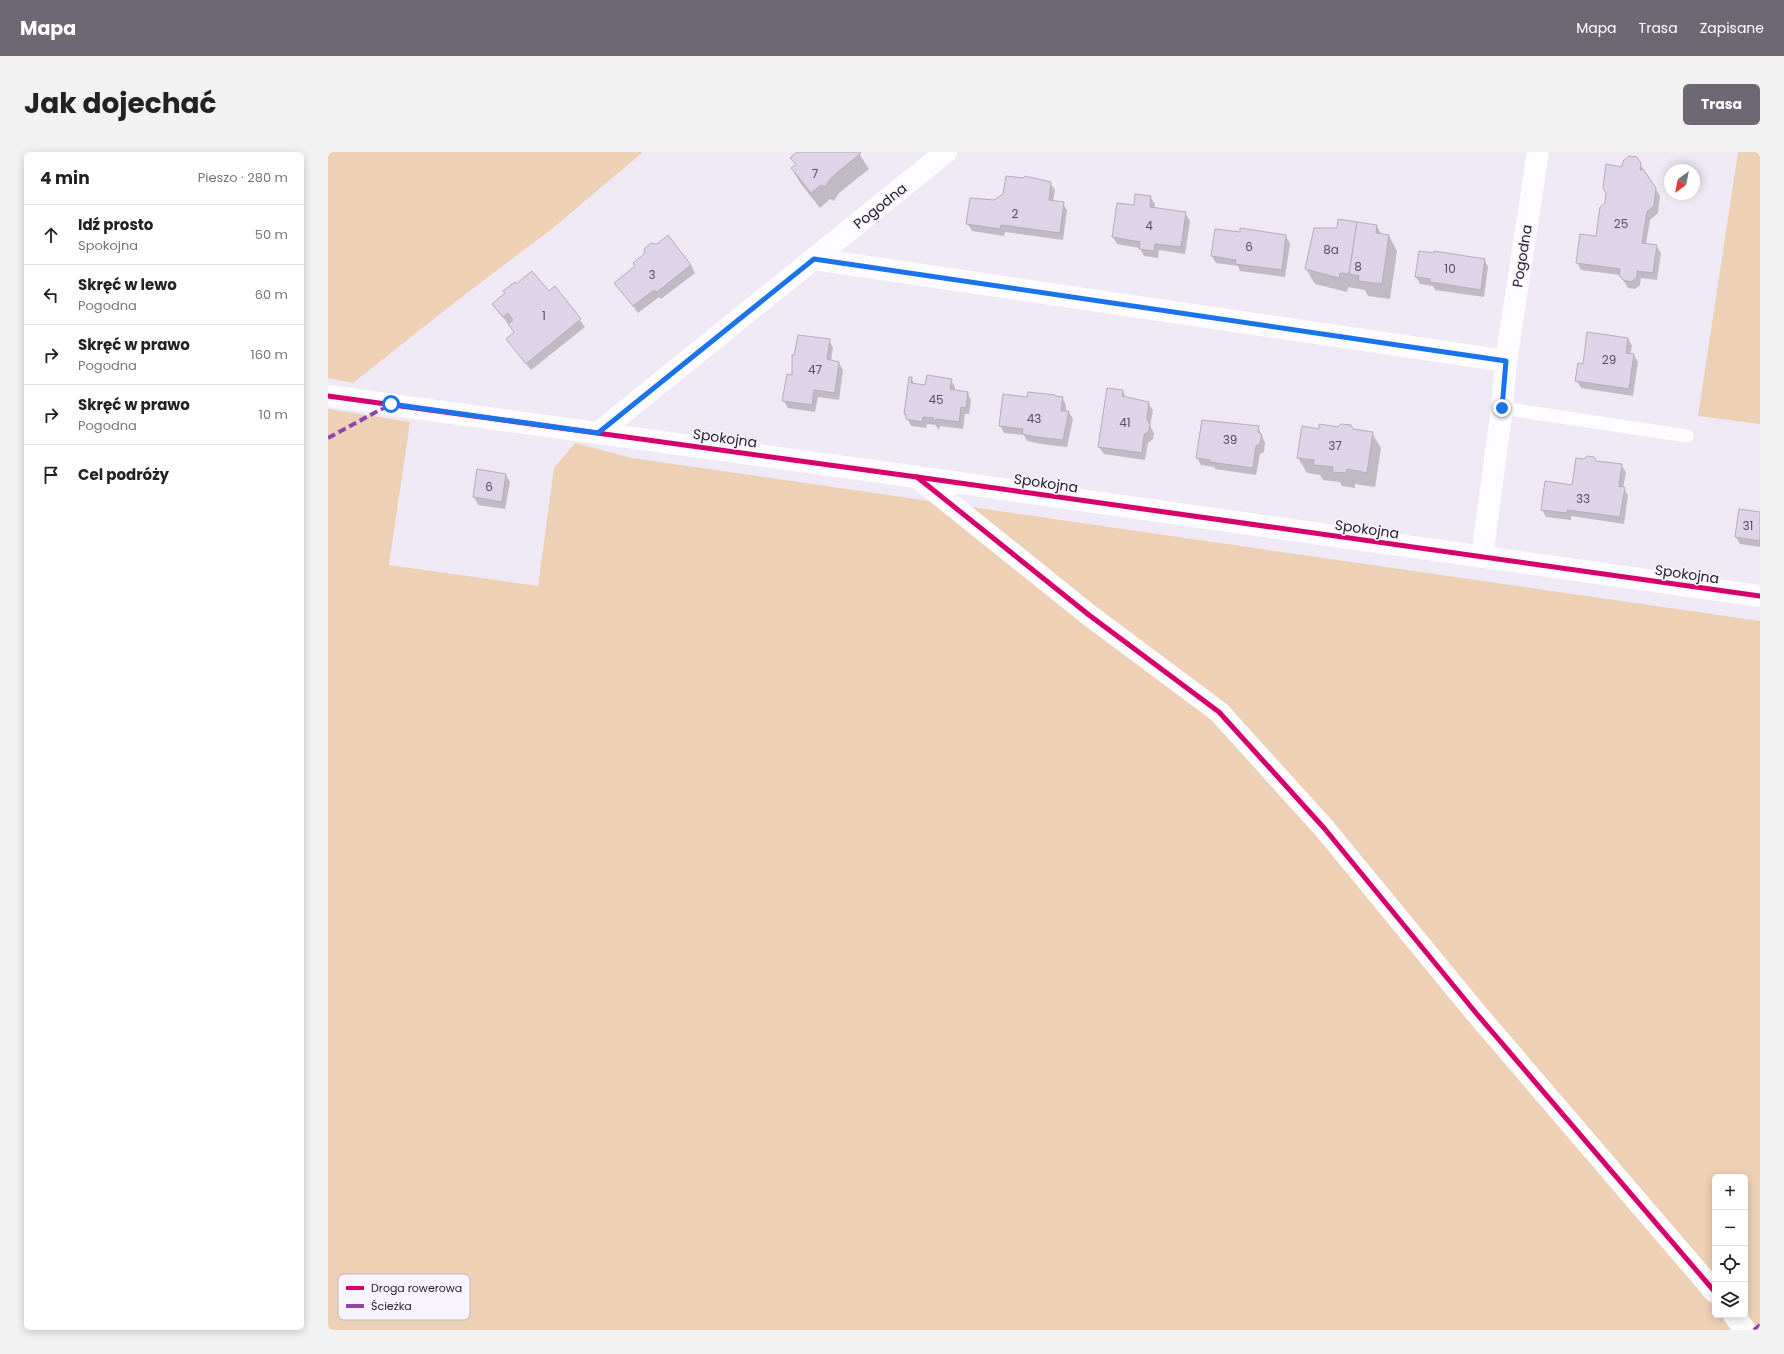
<!DOCTYPE html>
<html lang="pl">
<head>
<meta charset="utf-8">
<style>
	:root { --surface:#fff; --page:#f2f2f2; --text:#222; --muted:#767676; --line:#e0e0e0; --accent:#6e6874 }
	body { margin:0; font-family:Poppins,sans-serif; background:var(--page); color:var(--text) }
	.controls { position:absolute; right:12px; bottom:12px; display:grid; overflow:hidden; border-radius:6px; box-shadow:0 2px 10px #0003 }
	.controls button { width:36px; height:36px; display:grid; place-items:center; padding:0; border:0; border-bottom:1px solid var(--line); background:var(--surface); color:var(--text); font:20px sans-serif }
	.compass { position:absolute; left:1336px; top:12px; width:36px; height:36px; border-radius:50%; background:var(--surface); box-shadow:0 2px 10px #0003; rotate:212deg }
	.stop { position:absolute; width:12px; height:12px; margin:-9px; border:3px solid #1a73e8; border-radius:50%; background:#fff }
	.stop.end { background:#1a73e8; border-color:#fff; box-shadow:0 1px 4px #0008 }
	.list { margin:0; padding:0; list-style:none }
	h2 { display:flex; justify-content:space-between; align-items:center; height:52px; margin:0; padding:0 16px; font-size:17px }
	h2 small { font-size:13px; font-weight:400; color:var(--muted) }
	.list li { display:grid; grid-template-columns:26px 1fr auto; gap:12px; align-items:center; box-sizing:border-box; height:60px; padding:0 16px; border-top:1px solid var(--line) }
	.list b { display:block; font-size:15px; white-space:nowrap }
	.list p { margin:0; font-size:13px; white-space:nowrap; color:var(--muted) }
	.list em { font-size:13px; font-style:normal; color:var(--muted) }
	.icon { flex:none; width:22px; height:22px; fill:none; stroke:currentColor; stroke-width:2; stroke-linecap:round; stroke-linejoin:round }
	.map { position:relative; flex:none; width:1432px; height:1178px; overflow:hidden; border-radius:6px }
	header { display:flex; align-items:center; gap:24px; box-sizing:border-box; height:56px; padding:0 20px; background:var(--accent); color:#fff }
	header strong { font-size:19px }
	nav { display:flex; gap:22px; margin-inline-start:auto; font-size:14px }
	.intro { display:flex; align-items:center; justify-content:space-between; box-sizing:border-box; height:96px; padding:0 24px }
	h1 { margin:0; font-size:28px }
	.button { padding:10px 18px; border-radius:6px; background:var(--accent); color:#fff; font-size:14px; font-weight:700 }
	main { display:flex; gap:24px; padding:0 24px }
	aside { flex:1; background:var(--surface); border-radius:6px; box-shadow:0 2px 10px #0003 }
	.map>svg:first-child { display:block }
</style>
</head>
<body>
<header>
<strong>Mapa</strong>
<nav><a>Mapa</a><a>Trasa</a><a>Zapisane</a></nav>
</header>
<div class="intro"><h1>Jak dojechać</h1><a class="button">Trasa</a></div>
<main>
<aside>
<h2>4 min<small>Pieszo · 280 m</small></h2>
<ul class="list">
<li><svg class="icon" aria-label="ahead" viewBox="0 0 24 24"><path d="M12 20V5M6 11l6-6 6 6"/></svg><div><b>Idź prosto</b><p>Spokojna</p></div><em>50 m</em></li>
<li><svg class="icon" aria-label="left" viewBox="0 0 24 24"><path d="M17 20v-9H6M10 6l-5 5 5 5"/></svg><div><b>Skręć w lewo</b><p>Pogodna</p></div><em>60 m</em></li>
<li><svg class="icon" aria-label="right" viewBox="0 0 24 24"><path d="M7 20v-9h11M14 6l5 5-5 5"/></svg><div><b>Skręć w prawo</b><p>Pogodna</p></div><em>160 m</em></li>
<li><svg class="icon" aria-label="right" viewBox="0 0 24 24"><path d="M7 20v-9h11M14 6l5 5-5 5"/></svg><div><b>Skręć w prawo</b><p>Pogodna</p></div><em>10 m</em></li>
<li><svg class="icon" aria-label="arrive" viewBox="0 0 24 24"><path d="M6 21V4h12l-3 4 3 4H6"/></svg><div><b>Cel podróży</b></div></li>
</ul>
</aside>
<div class="map">
<svg width="1432" height="1178" viewBox="0 0 1432 1178">
	<rect width="100%" height="100%" fill="#efe9f6"/>
	<g fill="#eed0b5" fill-rule="evenodd">
		<path d="M 0,0 L 315,0 L 225,76 L 131,147 L 25,231 L 0,226 Z"/>
		<path d="M 1410,0 L 1432,0 L 1432,272 L 1370,264 Z"/>
		<path d="M 0,257 L 82,270 L 61,413 L 210,434 L 226,316 L 247,291 L 304,306 L 1432,469 L 1432,1178 L 0,1178 ZM 1387,1025 L 1417,1025 L 1417,1163 L 1387,1163 Z"/>
	</g>
	<g fill="#0003">
		<path d="M 471,0 L 530,0 L 541,17 L 511,41 L 506,49 L 502,47 L 492,56 L 473,32 L 464,17 L 468,14 L 463,6 Z"/>
		<path d="M 1312,12 L 1332,44 L 1330,61 L 1322,68 L 1318,92 L 1328,94 L 1333,101 L 1329,128 L 1313,126 L 1312,133 L 1307,137 L 1300,136 L 1292,123 L 1253,118 L 1249,110 L 1269,85 L 1278,52 L 1295,16 Z"/>
		<path d="M 722,31 L 727,38 L 725,49 L 735,51 L 739,58 L 735,88 L 677,80 L 676,84 L 644,79 L 640,72 L 666,49 Z"/>
		<path d="M 822,45 L 827,52 L 826,57 L 857,61 L 862,69 L 857,102 L 831,98 L 830,106 L 816,104 L 812,96 L 789,92 L 785,85 L 807,54 Z"/>
		<path d="M 1048,73 L 1054,83 L 1061,84 L 1069,99 L 1062,147 L 1040,144 L 1037,138 L 1020,135 L 1019,140 L 987,132 L 978,117 L 1010,77 Z"/>
		<path d="M 958,84 L 962,92 L 957,125 L 912,119 L 910,114 L 888,111 L 884,104 Z"/>
		<path d="M 1156,107 L 1160,115 L 1156,145 L 1107,138 L 1105,134 L 1092,132 L 1088,125 Z"/>
		<path d="M 363,113 L 367,121 L 333,147 L 331,145 L 310,161 L 288,131 L 308,115 Z"/>
		<path d="M 188,133 L 221,141 L 227,136 L 257,175 L 203,218 L 179,187 L 187,181 L 165,152 Z"/>
		<path d="M 1300,186 L 1304,194 L 1302,203 L 1306,203 L 1310,210 L 1305,244 L 1253,236 L 1249,229 L 1255,213 Z"/>
		<path d="M 501,188 L 505,196 L 503,209 L 511,211 L 515,218 L 511,248 L 490,245 L 487,260 L 460,256 L 456,249 L 465,224 Z"/>
		<path d="M 583,226 L 587,233 L 598,234 L 623,228 L 627,235 L 627,239 L 639,240 L 643,248 L 641,262 L 637,262 L 635,277 L 612,274 L 611,278 L 607,273 L 599,272 L 598,276 L 583,274 L 577,262 Z"/>
		<path d="M 795,239 L 798,246 L 820,251 L 825,258 L 822,274 L 826,281 L 825,287 L 820,291 L 817,308 L 776,302 L 771,295 Z"/>
		<path d="M 700,246 L 734,246 L 738,253 L 738,260 L 741,260 L 745,267 L 739,295 L 713,292 L 699,289 L 696,283 L 676,281 L 672,273 Z"/>
		<path d="M 930,275 L 937,291 L 936,300 L 932,302 L 928,323 L 887,317 L 886,315 L 873,313 L 869,306 Z"/>
		<path d="M 992,278 L 1025,278 L 1044,281 L 1053,296 L 1047,335 L 1027,332 L 1027,336 L 1014,334 L 1012,330 L 995,328 L 992,323 L 979,321 L 970,306 Z"/>
		<path d="M 1293,313 L 1298,320 L 1295,336 L 1300,343 L 1296,372 L 1243,364 L 1243,368 L 1218,365 L 1214,358 L 1244,334 Z"/>
		<path d="M 150,319 L 178,323 L 182,330 L 177,357 L 150,353 L 146,345 Z"/>
		<path d="M 1432,361 L 1432,395 L 1412,392 L 1408,385 Z"/>
	</g>
	<g fill="#ded3e9" stroke="#b2adb8">
		<path d="M 469,0 L 532,0 L 533,1 L 503,26 L 497,35 L 493,33 L 483,41 L 463,16 L 468,12 L 462,6 Z"/>
		<path d="M 1301,4 L 1309,5 L 1313,11 L 1312,18 L 1315,17 L 1328,36 L 1326,54 L 1319,60 L 1314,91 L 1329,93 L 1325,121 L 1309,119 L 1309,125 L 1303,130 L 1295,128 L 1291,123 L 1292,117 L 1248,111 L 1252,82 L 1268,84 L 1272,55 L 1277,51 L 1278,41 L 1275,36 L 1278,12 L 1294,15 L 1295,9 Z"/>
		<path d="M 678,24 L 695,26 L 697,24 L 723,30 L 721,48 L 736,50 L 732,81 L 673,73 L 672,77 L 638,72 L 642,46 L 666,48 L 675,42 Z"/>
		<path d="M 807,42 L 823,44 L 822,55 L 858,60 L 853,95 L 827,92 L 826,99 L 811,97 L 812,90 L 784,85 L 789,51 L 806,53 Z"/>
		<path d="M 1010,67 L 1029,70 L 1021,122 L 1012,121 L 1011,126 L 977,117 L 986,76 L 1009,76 Z"/>
		<path d="M 1029,70 L 1049,73 L 1048,81 L 1061,83 L 1054,132 L 1030,129 L 1031,124 L 1021,122 Z"/>
		<path d="M 912,76 L 958,83 L 954,118 L 907,112 L 908,108 L 883,104 L 887,77 L 912,80 Z"/>
		<path d="M 340,83 L 363,113 L 329,140 L 326,138 L 305,154 L 286,131 L 307,114 L 305,111 L 316,102 L 317,96 L 323,91 L 329,92 Z"/>
		<path d="M 1091,99 L 1106,101 L 1106,99 L 1157,107 L 1153,138 L 1102,130 L 1102,127 L 1087,125 Z"/>
		<path d="M 204,119 L 221,139 L 227,134 L 253,167 L 198,212 L 178,187 L 186,180 L 180,172 L 185,168 L 180,161 L 175,165 L 164,152 L 177,141 L 175,139 L 187,130 L 188,132 Z"/>
		<path d="M 1259,180 L 1300,186 L 1298,201 L 1306,202 L 1301,237 L 1247,229 L 1250,211 L 1255,212 Z"/>
		<path d="M 470,183 L 502,187 L 499,207 L 511,210 L 507,241 L 486,238 L 484,253 L 454,249 L 459,222 L 464,223 L 464,203 L 466,203 Z"/>
		<path d="M 599,223 L 624,227 L 622,237 L 640,240 L 638,256 L 633,255 L 631,270 L 608,267 L 607,271 L 605,271 L 606,266 L 595,265 L 594,270 L 578,267 L 578,263 L 576,262 L 581,225 L 584,225 L 583,231 L 597,233 Z"/>
		<path d="M 779,236 L 795,238 L 794,244 L 821,250 L 819,267 L 822,272 L 821,279 L 816,283 L 814,301 L 770,295 Z"/>
		<path d="M 700,240 L 727,243 L 727,244 L 735,245 L 733,259 L 741,259 L 735,288 L 708,285 L 694,282 L 695,277 L 671,274 L 675,242 L 699,245 Z"/>
		<path d="M 874,268 L 931,274 L 930,280 L 934,283 L 932,292 L 928,294 L 925,316 L 882,310 L 882,308 L 868,306 Z"/>
		<path d="M 991,272 L 1010,275 L 1013,272 L 1023,273 L 1025,277 L 1045,280 L 1039,321 L 1019,317 L 1018,321 L 1004,320 L 1005,315 L 985,313 L 986,308 L 969,306 L 974,274 L 991,277 Z"/>
		<path d="M 1259,304 L 1266,305 L 1268,309 L 1294,312 L 1291,334 L 1297,335 L 1292,365 L 1239,358 L 1239,361 L 1213,358 L 1217,329 L 1244,333 L 1248,306 L 1256,307 Z"/>
		<path d="M 149,317 L 178,322 L 174,350 L 145,345 Z"/>
		<path d="M 1411,357 L 1432,360 L 1432,389 L 1407,385 Z"/>
	</g>
	<g fill="none" stroke-linecap="round" stroke-linejoin="round">
		<path stroke="#fdfcfe" stroke-width="13" d="M 1174,256 L 1359,284"/>
		<g stroke="#fdfcfe" stroke-width="22">
			<path d="M 486,107 L 1178,209"/>
			<path d="M 0,244 L 589,325 L 1432,444"/>
			<path d="M 270,281 L 618,0"/>
			<path d="M 589,325 L 761,463 L 891,560 L 996,676 L 1148,861 L 1387,1140"/>
			<path d="M 1154,405 L 1174,256 L 1178,209 L 1210,0"/>
			<path d="M 1406,1163 L 1417,1178"/>
		</g>
		<g stroke="#8e44ad" stroke-width="4" stroke-dasharray="8 4" stroke-linecap="butt">
			<path d="M 0,286 L 61,253"/>
			<path d="M 1426,1178 L 1432,1173"/>
		</g>
		<g stroke="#f7f4fb" stroke-width="8">
			<g id="cycleway">
				<path d="M 0,244 L 589,325 L 1432,444"/>
				<path d="M 589,325 L 761,463 L 891,560 L 996,676 L 1148,861 L 1387,1140"/>
			</g>
		</g>
		<use href="#cycleway" stroke="#d6006c" stroke-width="5"/>
	</g>
	<g fill="none" stroke-linecap="round" stroke-linejoin="round">
		<path stroke="#1a73e8" stroke-width="5" d="M 63,252 L 270,281 L 486,107 L 1178,209 L 1174,256"/>
	</g>
	<g text-anchor="middle" dominant-baseline="central" stroke-width="3" stroke-linejoin="round" paint-order="stroke">
		<g font-size="12" fill="#564e5d">
			<text x="487" y="21">7</text>
			<text x="687" y="61">2</text>
			<text x="1293" y="71">25</text>
			<text x="821" y="73">4</text>
			<text x="921" y="94">6</text>
			<text x="1003" y="97">8a</text>
			<text x="1030" y="114">8</text>
			<text x="1122" y="116">10</text>
			<text x="324" y="122">3</text>
			<text x="216" y="163">1</text>
			<text x="1281" y="207">29</text>
			<text x="487" y="217">47</text>
			<text x="608" y="247">45</text>
			<text x="706" y="266">43</text>
			<text x="797" y="270">41</text>
			<text x="902" y="287">39</text>
			<text x="1007" y="293">37</text>
			<text x="161" y="334">6</text>
			<text x="1255" y="346">33</text>
			<text x="1420" y="373">31</text>
		</g>
		<g font-size="14" fill="#28222e" stroke="#f7f4fb">
			<text transform="translate(552 54) rotate(-39)">Pogodna</text>
			<text transform="translate(1194 104) rotate(-81)">Pogodna</text>
			<text transform="translate(397 286) rotate(8)">Spokojna</text>
			<text transform="translate(718 331) rotate(8)">Spokojna</text>
			<text transform="translate(1039 377) rotate(8)">Spokojna</text>
			<text transform="translate(1359 422) rotate(8)">Spokojna</text>
		</g>
	</g>
	<rect x="10" y="1122" width="132" height="46" rx="6" fill="#f7f4fb" stroke="#b9b5be" stroke-width="1"/>
	<rect x="18" y="1134" width="18" height="4" fill="#d6006c"/>
	<rect x="18" y="1152" width="18" height="4" fill="#8e44ad"/>
	<g font-size="11" fill="#28222e">
		<text x="43" y="1140">Droga rowerowa</text>
		<text x="43" y="1158">Ścieżka</text>
	</g>
</svg>
<div class="controls">
<button>+</button>
<button>−</button>
<button><svg class="icon" aria-label="locate" viewBox="0 0 24 24"><circle cx="12" cy="12" r="6"/><path d="M12 2v4M12 18v4M2 12h4M18 12h4"/></svg></button>
<button><svg class="icon" aria-label="layers" viewBox="0 0 24 24"><path d="M12 4l9 5-9 5-9-5zM3 14l9 5 9-5"/></svg></button>
</div>
<svg class="compass" viewBox="-18 -18 36 36"><path d="M0-13l5 13h-10z" fill="#e53935"/><path d="M0 13l5-13h-10z" fill="#767676"/></svg>
<div class="stop" style="left:63px;top:252px"></div>
<div class="stop end" style="left:1174px;top:256px"></div>
</div>
</main>
</body>
</html>
